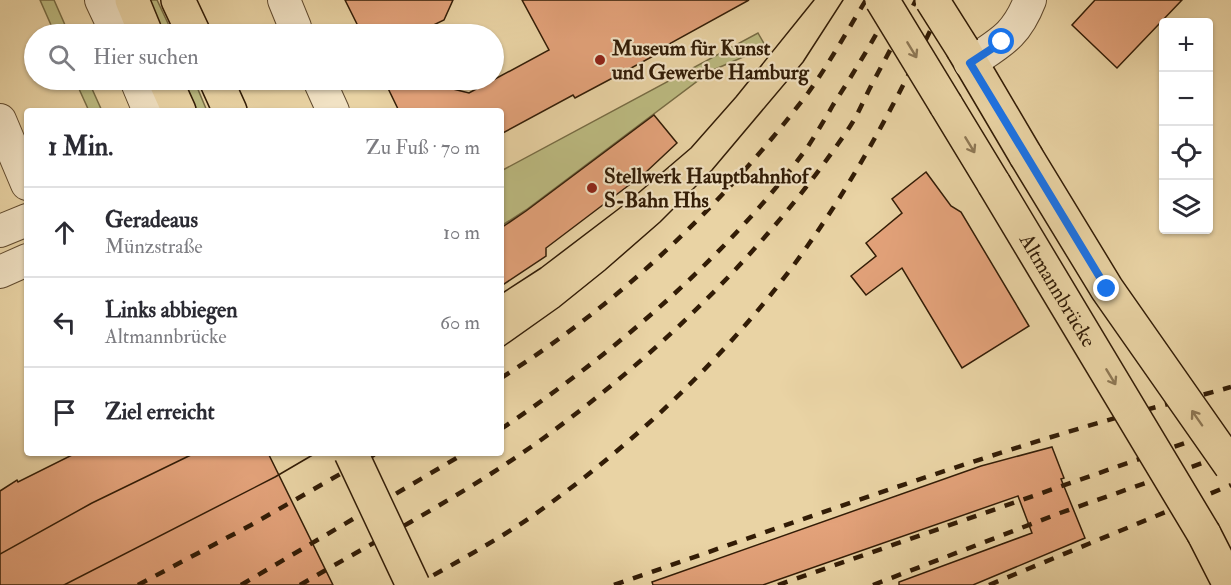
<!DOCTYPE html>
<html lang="de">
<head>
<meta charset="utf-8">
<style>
	:root { --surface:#fff; --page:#f7f7f7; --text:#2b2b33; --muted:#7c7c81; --line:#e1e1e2 }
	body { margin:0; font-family:"IM FELL Double Pica",serif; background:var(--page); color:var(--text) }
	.controls { position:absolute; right:18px; top:18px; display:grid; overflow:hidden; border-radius:6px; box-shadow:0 2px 4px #0004 }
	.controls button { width:54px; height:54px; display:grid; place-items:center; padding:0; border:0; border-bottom:2px solid var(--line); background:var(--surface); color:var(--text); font:30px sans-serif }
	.stop { position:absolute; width:18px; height:18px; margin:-14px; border:4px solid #1a73e8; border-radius:50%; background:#fff }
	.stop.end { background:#1a73e8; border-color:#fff; box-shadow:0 2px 6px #0008 }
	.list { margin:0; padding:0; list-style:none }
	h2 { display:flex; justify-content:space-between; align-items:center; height:78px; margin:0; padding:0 24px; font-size:26px }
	h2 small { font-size:20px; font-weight:400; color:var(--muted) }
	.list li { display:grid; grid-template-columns:39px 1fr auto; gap:18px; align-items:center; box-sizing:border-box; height:90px; padding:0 24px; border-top:2px solid var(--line) }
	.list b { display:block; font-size:22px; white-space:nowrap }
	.list p { margin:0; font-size:20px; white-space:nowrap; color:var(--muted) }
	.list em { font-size:20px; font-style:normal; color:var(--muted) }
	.icon { flex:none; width:33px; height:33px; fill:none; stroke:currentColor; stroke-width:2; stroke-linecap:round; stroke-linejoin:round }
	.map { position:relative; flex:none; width:1231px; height:585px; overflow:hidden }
	.search { position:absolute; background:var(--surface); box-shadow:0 2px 4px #0004; left:24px; top:24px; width:480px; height:66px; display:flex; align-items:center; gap:15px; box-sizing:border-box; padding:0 21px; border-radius:33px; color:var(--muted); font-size:22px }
	.panel { position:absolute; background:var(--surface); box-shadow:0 2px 4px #0004; left:24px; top:108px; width:480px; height:348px; border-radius:6px }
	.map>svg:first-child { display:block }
</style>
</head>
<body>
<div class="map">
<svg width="1231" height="585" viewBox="0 0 1231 585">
	<rect width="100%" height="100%" fill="#e9d3a4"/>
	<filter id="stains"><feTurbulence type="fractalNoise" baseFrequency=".00333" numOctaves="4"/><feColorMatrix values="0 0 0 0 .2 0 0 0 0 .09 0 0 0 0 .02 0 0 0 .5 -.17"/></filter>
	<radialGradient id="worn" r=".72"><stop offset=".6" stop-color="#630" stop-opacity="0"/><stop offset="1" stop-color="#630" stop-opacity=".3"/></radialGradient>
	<g fill="#bcbb81" stroke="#776c44" stroke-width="1.5">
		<path d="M 40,0 L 54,0 L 69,34 L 55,34 Z"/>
		<path d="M 143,0 L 157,0 L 173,34 L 157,34 Z"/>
		<path d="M 758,33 L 766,47 L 711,71 L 526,210 L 501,226 L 501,171 Z"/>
		<path d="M 75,80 L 88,80 L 102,111 L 89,111 Z"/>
		<path d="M 175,80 L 194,80 L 207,111 L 188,111 Z"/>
	</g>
	<g fill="#e3a27a" stroke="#321c06" stroke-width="1.5">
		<path d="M 345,0 L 453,0 L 444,20 L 415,34 L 362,34 Z"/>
		<path d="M 522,0 L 749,0 L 669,44 L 670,47 L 622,73 L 575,98 L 573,95 L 501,134 L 501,111 L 399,111 L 384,80 L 438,80 L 441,86 L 469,93 L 549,50 Z"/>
		<path d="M 1095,0 L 1182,0 L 1117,68 L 1072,25 Z"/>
		<path d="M 654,115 L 677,143 L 645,173 L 546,248 L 546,256 L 501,286 L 501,228 L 526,211 Z"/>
		<path d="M 926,172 L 951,206 L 961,212 L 1029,326 L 962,368 L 902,268 L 866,295 L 851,276 L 876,256 L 866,243 L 902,213 L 892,199 Z"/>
		<path d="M 1052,447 L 1064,478 L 1061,479 L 1085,538 L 973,585 L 899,585 L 899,582 L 1032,533 L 1018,496 L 763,585 L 653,585 L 652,582 L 981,466 Z"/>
		<path d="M 76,453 L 268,453 L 333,585 L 0,585 L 0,491 L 17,480 L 18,482 Z"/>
	</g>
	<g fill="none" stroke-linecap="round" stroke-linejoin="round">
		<g stroke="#604a2e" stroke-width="34">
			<g id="minor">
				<path d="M 101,0 L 117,34"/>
				<path d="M 284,0 L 295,27"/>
				<path d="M 970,63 C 1001,42 1016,36 1030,0"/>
				<path d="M 136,80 L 149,111"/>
				<path d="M 319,80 L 333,111"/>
				<path d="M 0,120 L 27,184"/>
				<path d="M 0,231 L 27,220"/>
				<path d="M 0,272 L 27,260"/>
			</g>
		</g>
		<g stroke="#321c06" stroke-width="36">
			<g id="major">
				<path d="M 132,0 L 146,34"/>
				<path d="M 178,0 L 194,34"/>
				<path d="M 963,49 L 1026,156"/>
				<path d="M 165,80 L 179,111"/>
				<path d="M 216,80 L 230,111"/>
				<path d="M 946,105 L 994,184"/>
				<path d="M 1204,534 L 1230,585"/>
			</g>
		</g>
		<use href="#minor" stroke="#f1e2c4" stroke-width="32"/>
		<use href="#major" stroke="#e9d3a4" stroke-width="33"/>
		<g stroke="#321c06" stroke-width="1.5">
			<path d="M 501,294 L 541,268 L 629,201 L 691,148 L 736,97 L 814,0"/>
			<path d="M 501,348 L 559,307 L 605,270 L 660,222 L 712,170 L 803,62 L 843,0"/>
			<path d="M 0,554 L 92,503 L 195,453"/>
			<path d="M 64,585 L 275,477 L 316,453"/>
		</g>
		<g stroke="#321c06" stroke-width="4.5" stroke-dasharray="10 10" stroke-linecap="butt">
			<path d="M 501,378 C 620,303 723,205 808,93 C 829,64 847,31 866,0"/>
			<path d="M 501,429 C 614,353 726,258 807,148 C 816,134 825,119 833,105 C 855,71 876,36 895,0"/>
			<path d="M 138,585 L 251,525 L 377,453"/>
			<path d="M 241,585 L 465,453"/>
			<path d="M 300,585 C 382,537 468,493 545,437 C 661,352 768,248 849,128 C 858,115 864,99 872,84 C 887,56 902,28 916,0"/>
			<path d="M 416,585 C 460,560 504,537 545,507 C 644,436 744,339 813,238 C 865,163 906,82 945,0"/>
			<path d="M 614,585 C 770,531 924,475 1081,428 C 1131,413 1181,401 1231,387"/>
			<path d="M 778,585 L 1231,427"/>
			<path d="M 873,585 L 1060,513 L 1231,453"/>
			<path d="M 989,585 L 1231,485"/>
		</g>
		<g stroke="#321c06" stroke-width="36" stroke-linecap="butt">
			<g id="major-bridge">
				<path d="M 882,0 L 946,105"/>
				<path d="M 932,0 L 963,49"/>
				<path d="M 1026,156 L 1107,289 L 1231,466"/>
				<path id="s1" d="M 994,184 L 1204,534"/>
				<path d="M 351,453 L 413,585"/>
			</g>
		</g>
		<use href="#major-bridge" stroke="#e9d3a4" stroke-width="33"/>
	</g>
	<defs><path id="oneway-shaft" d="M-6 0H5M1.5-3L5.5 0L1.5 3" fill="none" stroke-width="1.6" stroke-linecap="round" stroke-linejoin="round" transform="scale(1.5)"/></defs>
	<g stroke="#8e7855">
		<use href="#oneway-shaft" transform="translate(912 50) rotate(59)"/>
		<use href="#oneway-shaft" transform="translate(970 145) rotate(59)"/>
		<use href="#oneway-shaft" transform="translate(1111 377) rotate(59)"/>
		<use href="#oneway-shaft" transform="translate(1197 418) rotate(-125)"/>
	</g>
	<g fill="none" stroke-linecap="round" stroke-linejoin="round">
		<path stroke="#1a73e8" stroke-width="8" d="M 1002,42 L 970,63 L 1107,289"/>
	</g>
	<g fill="#8f2418" stroke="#f1e2c4" stroke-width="2">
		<circle cx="600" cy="60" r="6"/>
		<circle cx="592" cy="188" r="6"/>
	</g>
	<g text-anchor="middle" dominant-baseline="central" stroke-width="4.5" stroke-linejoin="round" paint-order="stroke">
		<g font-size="21" font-weight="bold" fill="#321c06" stroke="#f1e2c4" text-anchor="start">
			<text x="612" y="48">Museum für Kunst<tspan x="612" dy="24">und Gewerbe Hamburg</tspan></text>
			<text x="604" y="176">Stellwerk Hauptbahnhof<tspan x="604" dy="24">S-Bahn Hhs</tspan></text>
		</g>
		<g font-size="21" fill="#321c06" stroke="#f1e2c4">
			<text stroke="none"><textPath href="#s1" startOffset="124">Altmannbrücke</textPath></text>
		</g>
	</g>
	<rect width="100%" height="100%" filter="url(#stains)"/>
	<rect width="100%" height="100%" fill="url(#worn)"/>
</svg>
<div class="controls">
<button>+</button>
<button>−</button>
<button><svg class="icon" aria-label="locate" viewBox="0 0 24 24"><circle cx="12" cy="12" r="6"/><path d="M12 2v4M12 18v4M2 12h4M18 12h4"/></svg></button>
<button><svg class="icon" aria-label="layers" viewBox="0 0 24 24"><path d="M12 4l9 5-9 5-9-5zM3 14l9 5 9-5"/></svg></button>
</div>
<div class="stop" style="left:1002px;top:42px"></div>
<div class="stop end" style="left:1107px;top:289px"></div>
<div class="search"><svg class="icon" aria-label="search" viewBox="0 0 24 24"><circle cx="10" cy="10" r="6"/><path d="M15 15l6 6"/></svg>Hier suchen</div>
<section class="panel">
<h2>1 Min.<small>Zu Fuß · 70 m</small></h2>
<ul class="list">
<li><svg class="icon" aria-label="ahead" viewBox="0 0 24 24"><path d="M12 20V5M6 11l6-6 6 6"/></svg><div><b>Geradeaus</b><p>Münzstraße</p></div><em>10 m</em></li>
<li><svg class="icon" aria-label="left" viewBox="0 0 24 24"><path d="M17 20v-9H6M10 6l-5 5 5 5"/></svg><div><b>Links abbiegen</b><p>Altmannbrücke</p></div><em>60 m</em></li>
<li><svg class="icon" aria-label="arrive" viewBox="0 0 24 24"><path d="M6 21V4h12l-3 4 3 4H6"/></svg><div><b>Ziel erreicht</b></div></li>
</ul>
</section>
</div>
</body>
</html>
